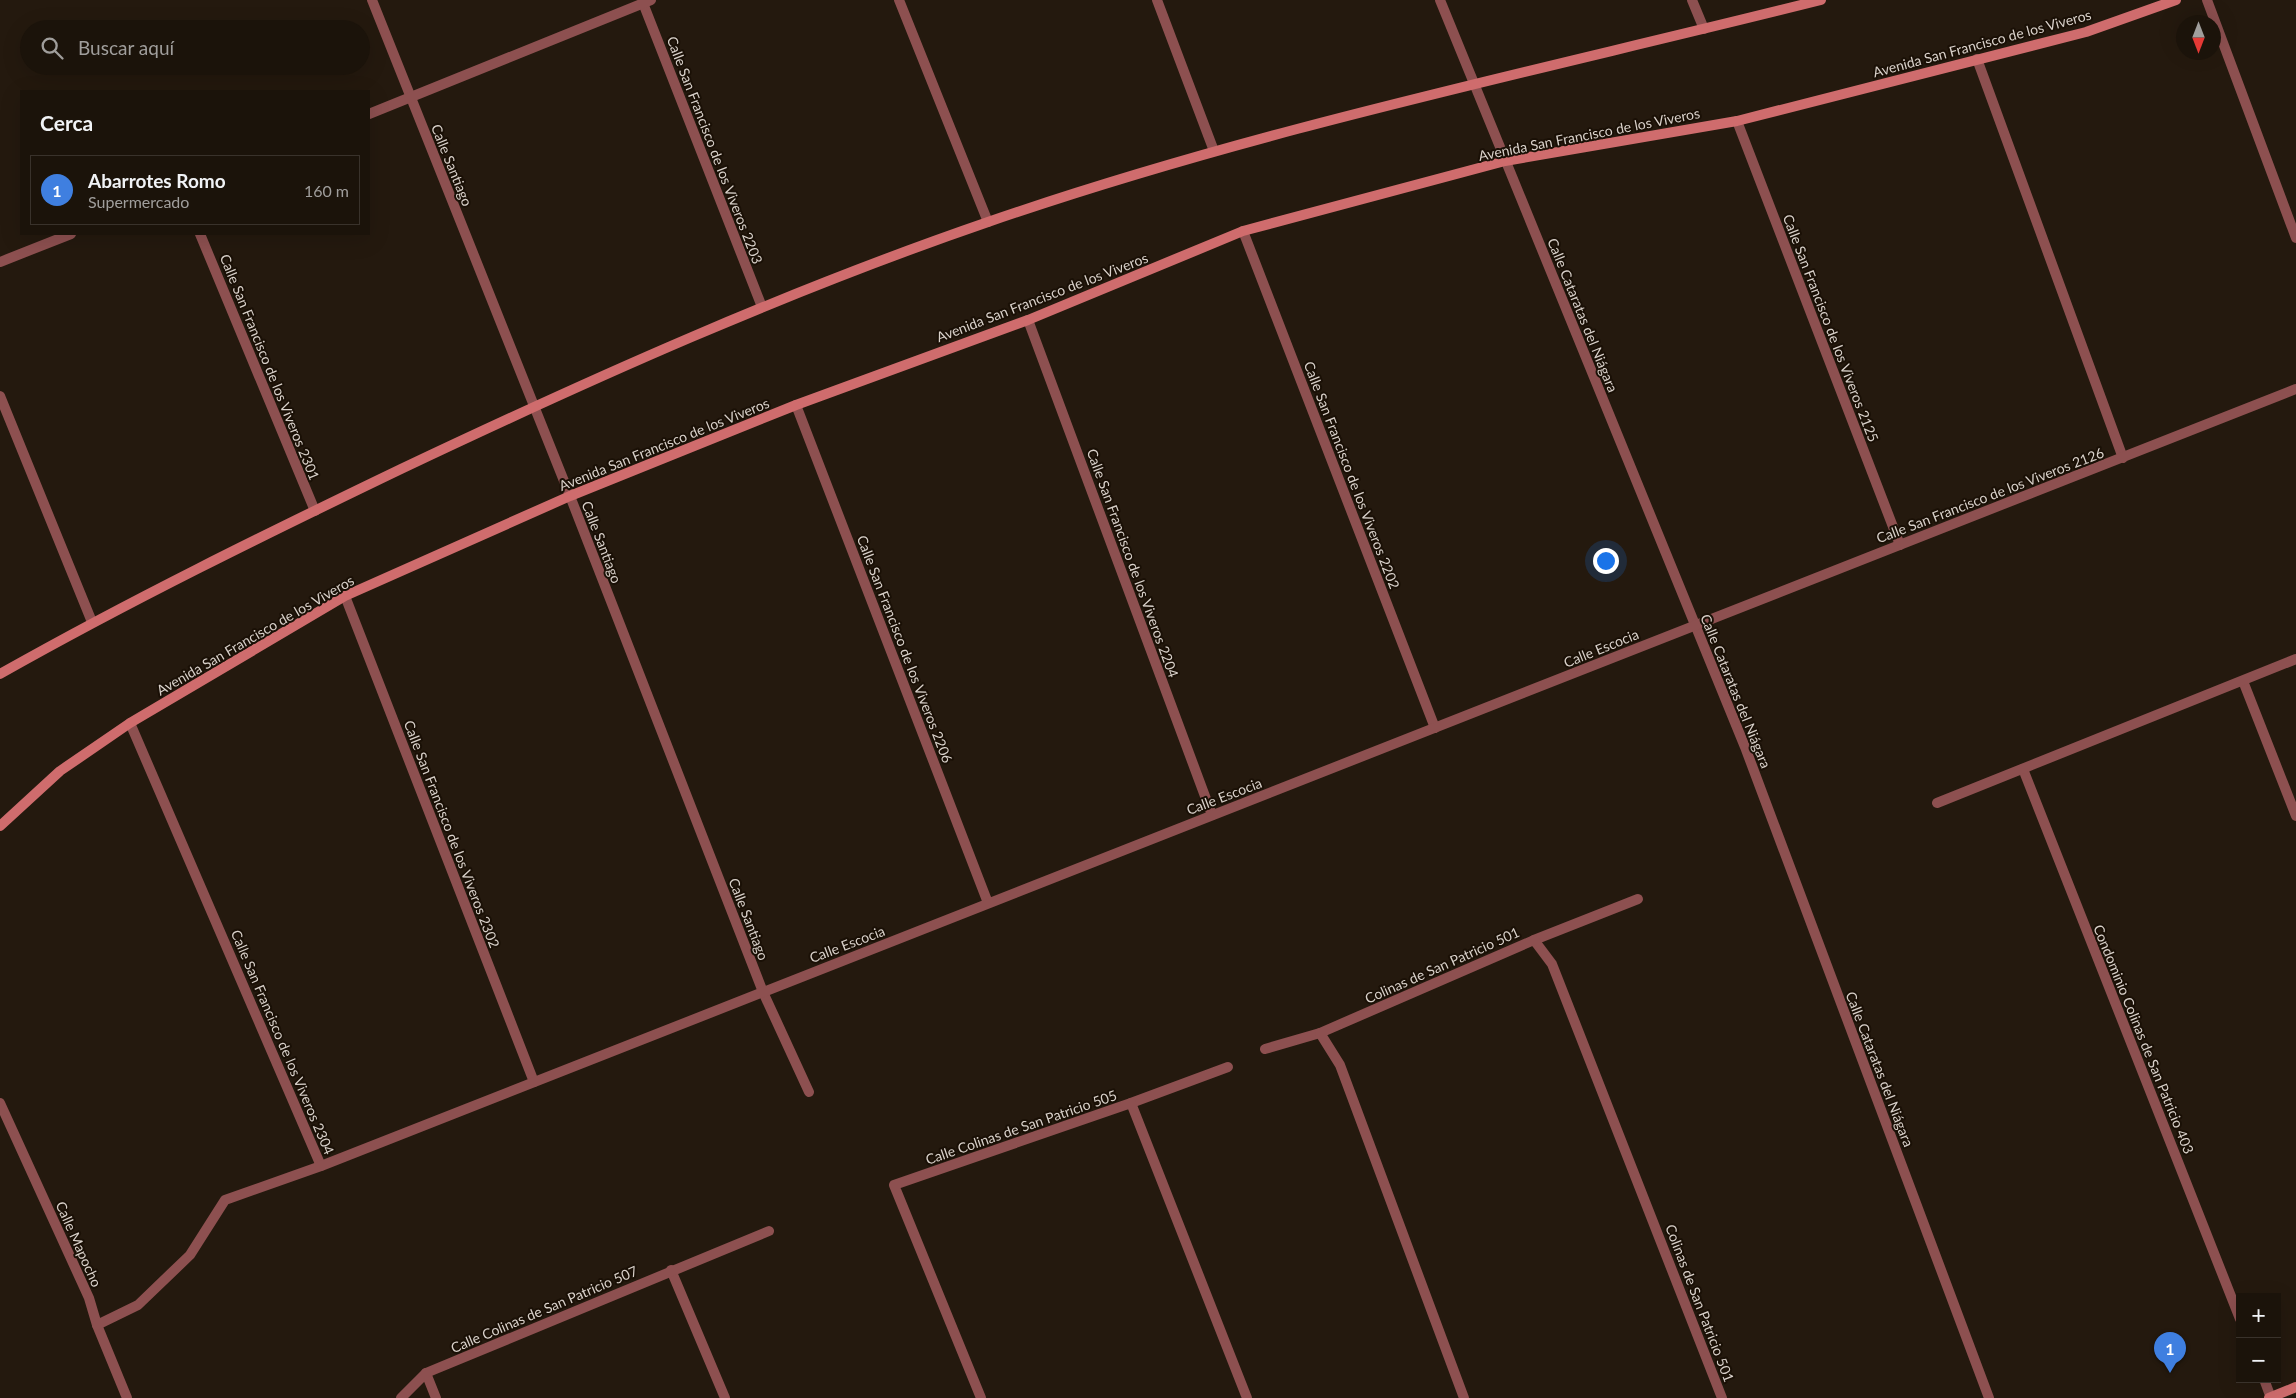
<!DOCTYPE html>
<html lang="es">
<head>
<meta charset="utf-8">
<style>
	:root { --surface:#1b130a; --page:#282018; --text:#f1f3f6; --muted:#a09e9c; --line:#39322b; --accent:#6bc3f2 }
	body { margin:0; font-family:Lato,sans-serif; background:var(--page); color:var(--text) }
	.controls { position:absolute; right:15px; bottom:15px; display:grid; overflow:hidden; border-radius:0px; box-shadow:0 5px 20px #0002 }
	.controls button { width:45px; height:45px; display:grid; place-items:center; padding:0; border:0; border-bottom:1px solid var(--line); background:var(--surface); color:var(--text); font:25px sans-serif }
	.compass { position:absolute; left:2176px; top:15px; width:45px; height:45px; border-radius:50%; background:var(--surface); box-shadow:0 5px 20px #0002; rotate:180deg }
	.you { position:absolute; left:1605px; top:560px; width:18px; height:18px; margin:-12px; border:4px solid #fff; border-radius:50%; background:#1a73e8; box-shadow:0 0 0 8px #1a73e833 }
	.badge { display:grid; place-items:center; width:32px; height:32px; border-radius:50%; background:var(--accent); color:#fff; font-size:16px; font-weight:700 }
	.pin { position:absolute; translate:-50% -41px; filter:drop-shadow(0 1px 2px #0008) }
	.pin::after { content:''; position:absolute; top:26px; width:18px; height:15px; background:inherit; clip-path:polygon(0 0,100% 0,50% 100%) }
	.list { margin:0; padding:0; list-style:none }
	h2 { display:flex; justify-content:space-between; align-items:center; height:65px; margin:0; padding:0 20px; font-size:21px }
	h2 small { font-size:16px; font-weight:400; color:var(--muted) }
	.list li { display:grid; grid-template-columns:32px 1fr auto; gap:15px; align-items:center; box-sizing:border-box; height:70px; margin:0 10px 10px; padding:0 10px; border:1px solid var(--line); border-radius:0px }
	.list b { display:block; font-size:19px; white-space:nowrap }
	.list p { margin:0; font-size:16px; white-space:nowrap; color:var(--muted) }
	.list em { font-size:16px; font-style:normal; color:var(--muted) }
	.icon { flex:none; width:28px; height:28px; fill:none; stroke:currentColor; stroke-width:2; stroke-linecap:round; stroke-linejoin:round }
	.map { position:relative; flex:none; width:2296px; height:1398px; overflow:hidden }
	.search { position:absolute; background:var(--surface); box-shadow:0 5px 20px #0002; left:20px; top:20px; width:350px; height:55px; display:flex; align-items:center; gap:12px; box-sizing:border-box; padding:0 18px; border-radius:28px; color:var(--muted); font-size:19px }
	.panel { position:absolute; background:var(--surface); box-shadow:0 5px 20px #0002; left:20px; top:90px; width:350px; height:145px; border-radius:0px }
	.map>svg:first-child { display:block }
</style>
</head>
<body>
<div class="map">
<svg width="2296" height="1398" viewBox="0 0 2296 1398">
	<rect width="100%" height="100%" fill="#24190e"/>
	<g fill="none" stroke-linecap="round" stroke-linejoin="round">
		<g stroke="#8d5050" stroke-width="10">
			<path d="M 372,0 L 570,496 L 763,992 L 809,1092"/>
			<path d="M 899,0 L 988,222"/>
			<path d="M 1157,0 L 1214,151"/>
			<path d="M 1440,0 L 1745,747 L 1989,1398"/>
			<path d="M 1692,0 L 1704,29"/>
			<path d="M 2207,0 L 2296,238"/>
			<path d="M 643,3 L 762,307"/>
			<path d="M 1977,59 L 2123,458"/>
			<path d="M 369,114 L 651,0"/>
			<path d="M 1737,121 L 1900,545"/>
			<path d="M 1243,231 L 1435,728"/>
			<path d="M 200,234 L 315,511"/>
			<path d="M 0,262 L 71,234"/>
			<path d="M 1028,320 L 1212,815"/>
			<path d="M 0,396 L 92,622"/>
			<path d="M 796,405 L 988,903"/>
			<path d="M 345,596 L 534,1082"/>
			<path d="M 2243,681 L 2296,816"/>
			<path d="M 130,723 L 321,1166"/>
			<path d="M 2023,769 L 2240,1319"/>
			<path d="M 1937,803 L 2296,659"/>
			<path d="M 1534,940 L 1638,899"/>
			<path d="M 1265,1049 L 1320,1033"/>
			<path d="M 0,1103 L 89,1298 L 97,1325 L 127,1398"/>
			<path d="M 1131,1103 L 1228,1067"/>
			<path d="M 671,1270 L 725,1398"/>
			<path d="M 97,1325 L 138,1305 L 190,1255 L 225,1200 L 321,1166 L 2296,389"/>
			<path d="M 426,1373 L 436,1398"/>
			<path d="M 2264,1379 L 2271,1398"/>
			<path d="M 401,1398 L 426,1373 L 769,1231"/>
			<path d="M 981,1398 L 894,1185 L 1131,1103 L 1247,1398"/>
			<path d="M 1464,1398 L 1340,1065 L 1320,1033 L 1534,940 L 1552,964 L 1722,1398"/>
		</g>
		<g stroke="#cf6c6d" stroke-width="10">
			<path d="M 0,674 C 131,600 266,534 401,469 C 593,378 787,291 988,222 C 1260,128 1542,70 1821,0"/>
			<path d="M 0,826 L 60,771 L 130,723 L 345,596 L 570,496 L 796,405 L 1028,320 L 1243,231 L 1505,161 L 1737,121 L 2086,32 L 2176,0"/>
			<path d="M 2269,1398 L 2296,1387"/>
		</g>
	</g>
	<g text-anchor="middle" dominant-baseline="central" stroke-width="4" stroke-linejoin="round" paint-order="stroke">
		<g font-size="14" fill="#d9d1ca" stroke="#1a1006">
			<text transform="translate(1982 43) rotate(-15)">Avenida San Francisco de los Viveros</text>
			<text transform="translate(1589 134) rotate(-11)">Avenida San Francisco de los Viveros</text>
			<text transform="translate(715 150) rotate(69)">Calle San Francisco de los Viveros 2203</text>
			<text transform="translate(452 165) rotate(68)">Calle Santiago</text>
			<text transform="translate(1042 297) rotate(-21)">Avenida San Francisco de los Viveros</text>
			<text transform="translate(1583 315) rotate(68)">Calle Cataratas del Niágara</text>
			<text transform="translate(1831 328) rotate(69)">Calle San Francisco de los Viveros 2125</text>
			<text transform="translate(270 367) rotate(68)">Calle San Francisco de los Viveros 2301</text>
			<text transform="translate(664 444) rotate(-22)">Avenida San Francisco de los Viveros</text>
			<text transform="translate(1352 475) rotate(69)">Calle San Francisco de los Viveros 2202</text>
			<text transform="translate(1990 495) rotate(-21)">Calle San Francisco de los Viveros 2126</text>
			<text transform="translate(602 542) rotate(69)">Calle Santiago</text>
			<text transform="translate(1133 563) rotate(70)">Calle San Francisco de los Viveros 2204</text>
			<text transform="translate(255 635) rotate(-30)">Avenida San Francisco de los Viveros</text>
			<text transform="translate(1601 648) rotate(-22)">Calle Escocia</text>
			<text transform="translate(905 649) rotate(69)">Calle San Francisco de los Viveros 2206</text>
			<text transform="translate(1736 691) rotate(68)">Calle Cataratas del Niágara</text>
			<text transform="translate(1224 796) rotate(-21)">Calle Escocia</text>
			<text transform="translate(452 834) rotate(69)">Calle San Francisco de los Viveros 2302</text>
			<text transform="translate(749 919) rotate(69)">Calle Santiago</text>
			<text transform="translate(847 944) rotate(-21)">Calle Escocia</text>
			<text transform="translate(1442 965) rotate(-24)">Colinas de San Patricio 501</text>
			<text transform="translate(2144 1039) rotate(68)">Condominio Colinas de San Patricio 403</text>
			<text transform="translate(283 1042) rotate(67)">Calle San Francisco de los Viveros 2304</text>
			<text transform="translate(1880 1069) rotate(69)">Calle Cataratas del Niágara</text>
			<text transform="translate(1021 1127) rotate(-19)">Calle Colinas de San Patricio 505</text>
			<text transform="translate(79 1244) rotate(66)">Calle Mapocho</text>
			<text transform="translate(1700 1303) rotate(69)">Colinas de San Patricio 501</text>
			<text transform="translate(544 1309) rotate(-23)">Calle Colinas de San Patricio 507</text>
		</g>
	</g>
</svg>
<div class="controls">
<button>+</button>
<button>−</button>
</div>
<svg class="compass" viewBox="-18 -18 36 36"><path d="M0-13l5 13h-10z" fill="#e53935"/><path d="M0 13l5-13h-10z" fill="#a09e9c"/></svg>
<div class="you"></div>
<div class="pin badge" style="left:2170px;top:1373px;background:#3f7fe0">1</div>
<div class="search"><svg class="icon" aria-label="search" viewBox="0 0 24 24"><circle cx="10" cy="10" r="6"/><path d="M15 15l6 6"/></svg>Buscar aquí</div>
<section class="panel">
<h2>Cerca<small></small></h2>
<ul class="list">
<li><span class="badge" style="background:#3f7fe0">1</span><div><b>Abarrotes Romo</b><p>Supermercado</p></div><em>160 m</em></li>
</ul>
</section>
</div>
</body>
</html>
